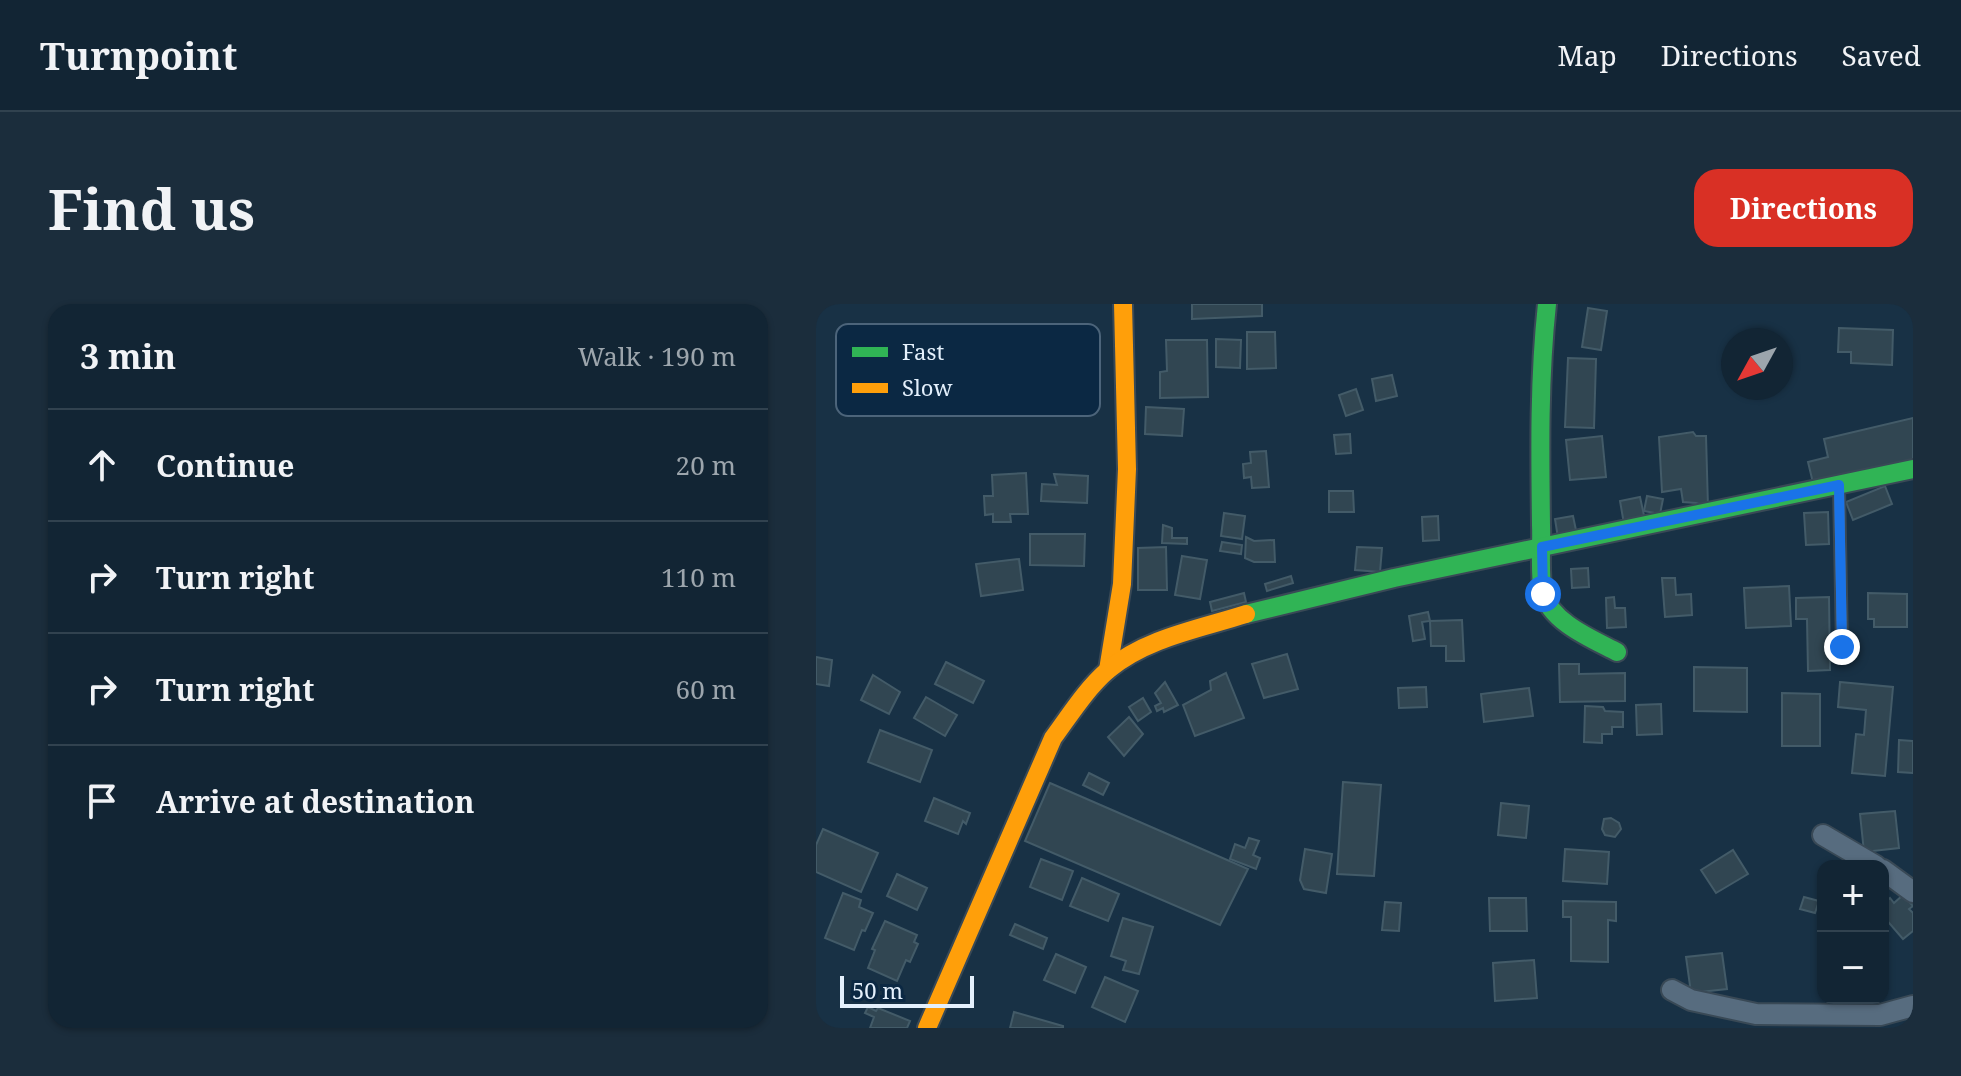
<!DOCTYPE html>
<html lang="en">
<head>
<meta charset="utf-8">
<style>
	:root { --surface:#122534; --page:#1b2d3c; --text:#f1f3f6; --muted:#9ca5ac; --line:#31424f; --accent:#d93025 }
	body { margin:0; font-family:"Noto Serif",serif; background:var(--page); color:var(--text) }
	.controls { position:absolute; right:24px; bottom:24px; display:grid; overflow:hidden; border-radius:16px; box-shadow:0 2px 6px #0004 }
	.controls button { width:72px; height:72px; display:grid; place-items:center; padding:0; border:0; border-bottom:2px solid var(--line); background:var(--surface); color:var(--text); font:40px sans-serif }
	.compass { position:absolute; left:905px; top:24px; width:72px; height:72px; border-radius:50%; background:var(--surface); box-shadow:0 2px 6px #0004; rotate:230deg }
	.scale { position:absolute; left:24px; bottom:20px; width:134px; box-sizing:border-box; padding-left:8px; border:4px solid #e4f0fc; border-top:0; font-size:22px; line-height:28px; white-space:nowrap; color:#e4f0fc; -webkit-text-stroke:6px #0b2843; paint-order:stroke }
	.stop { position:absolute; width:24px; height:24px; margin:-18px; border:6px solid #1a73e8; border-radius:50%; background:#fff }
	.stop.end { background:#1a73e8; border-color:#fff; box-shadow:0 2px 8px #0008 }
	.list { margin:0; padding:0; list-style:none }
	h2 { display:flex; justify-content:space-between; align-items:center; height:104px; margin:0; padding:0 32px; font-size:34px }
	h2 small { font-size:26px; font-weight:400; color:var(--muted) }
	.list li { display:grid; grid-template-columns:52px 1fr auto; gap:24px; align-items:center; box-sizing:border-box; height:112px; padding:0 32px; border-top:2px solid var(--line) }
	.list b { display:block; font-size:30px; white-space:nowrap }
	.list em { font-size:26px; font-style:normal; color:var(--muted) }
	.icon { flex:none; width:44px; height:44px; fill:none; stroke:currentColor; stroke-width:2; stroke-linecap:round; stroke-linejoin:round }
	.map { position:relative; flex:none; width:1097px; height:724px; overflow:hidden; border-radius:24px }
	header { display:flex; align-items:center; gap:48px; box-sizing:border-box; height:112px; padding:0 40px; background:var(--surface); border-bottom:2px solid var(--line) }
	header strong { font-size:38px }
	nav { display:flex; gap:44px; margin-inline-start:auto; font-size:28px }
	.intro { display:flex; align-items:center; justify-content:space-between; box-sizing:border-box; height:192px; padding:0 48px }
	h1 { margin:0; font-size:56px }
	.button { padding:20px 36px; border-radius:24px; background:var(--accent); color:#fff; font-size:28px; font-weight:700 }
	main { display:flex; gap:48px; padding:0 48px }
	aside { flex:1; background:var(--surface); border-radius:24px; box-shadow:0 2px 6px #0004 }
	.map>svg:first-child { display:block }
</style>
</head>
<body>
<header>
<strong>Turnpoint</strong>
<nav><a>Map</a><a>Directions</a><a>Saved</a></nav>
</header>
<div class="intro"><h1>Find us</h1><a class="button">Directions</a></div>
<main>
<aside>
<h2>3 min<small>Walk · 190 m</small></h2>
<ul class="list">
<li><svg class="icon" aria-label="ahead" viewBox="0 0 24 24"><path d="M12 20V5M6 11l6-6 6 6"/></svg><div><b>Continue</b></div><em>20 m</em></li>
<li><svg class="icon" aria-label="right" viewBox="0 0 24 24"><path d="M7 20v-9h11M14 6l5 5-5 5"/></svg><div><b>Turn right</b></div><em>110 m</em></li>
<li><svg class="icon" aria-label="right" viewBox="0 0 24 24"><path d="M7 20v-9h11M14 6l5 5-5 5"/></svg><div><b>Turn right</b></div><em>60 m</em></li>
<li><svg class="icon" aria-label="arrive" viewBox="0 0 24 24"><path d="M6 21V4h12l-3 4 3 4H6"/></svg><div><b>Arrive at destination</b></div></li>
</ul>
</aside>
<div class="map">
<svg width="1097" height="724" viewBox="0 0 1097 724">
	<rect width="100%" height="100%" fill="#183145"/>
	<g fill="#314652" stroke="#435b68" stroke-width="2">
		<path d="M 376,0 L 446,0 L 446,12 L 376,15 Z"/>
		<path d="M 772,4 L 791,7 L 785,46 L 766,43 Z"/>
		<path d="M 1023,24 L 1077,26 L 1076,61 L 1035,59 L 1035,48 L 1022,48 Z"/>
		<path d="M 431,28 L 459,28 L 460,64 L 431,65 Z"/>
		<path d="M 400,35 L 425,36 L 424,64 L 400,63 Z"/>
		<path d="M 350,36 L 391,36 L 392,93 L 344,94 L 344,68 L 351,67 Z"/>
		<path d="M 752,54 L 780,55 L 778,124 L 749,123 Z"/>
		<path d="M 576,71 L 581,92 L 560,97 L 556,75 Z"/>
		<path d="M 540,85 L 547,106 L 530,112 L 523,91 Z"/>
		<path d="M 330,103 L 368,105 L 366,132 L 329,130 Z"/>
		<path d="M 1097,114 L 1097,159 L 998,183 L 992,158 L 1012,153 L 1008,135 Z"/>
		<path d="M 877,128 L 880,132 L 890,132 L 892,203 L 880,199 L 867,198 L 865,185 L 846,188 L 843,133 Z"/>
		<path d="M 534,130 L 535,149 L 520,150 L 518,131 Z"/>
		<path d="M 786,132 L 790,173 L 754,176 L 750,136 Z"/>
		<path d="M 450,147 L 453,183 L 436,184 L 435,173 L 428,174 L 427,160 L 435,159 L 434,148 Z"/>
		<path d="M 210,169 L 212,210 L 194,210 L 195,218 L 177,218 L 177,210 L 169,211 L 168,192 L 177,192 L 176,171 Z"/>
		<path d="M 238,170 L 272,172 L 271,199 L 225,197 L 226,180 L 241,181 Z"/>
		<path d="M 1069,182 L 1076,200 L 1037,216 L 1030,198 Z"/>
		<path d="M 513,187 L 537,187 L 538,208 L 513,208 Z"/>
		<path d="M 831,192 L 847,195 L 844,210 L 828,207 Z"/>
		<path d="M 824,193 L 829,216 L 808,220 L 804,197 Z"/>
		<path d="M 1012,208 L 1013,240 L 990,241 L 988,209 Z"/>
		<path d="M 408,209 L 429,212 L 426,235 L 405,232 Z"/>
		<path d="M 622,212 L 623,236 L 607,237 L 606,213 Z"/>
		<path d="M 757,212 L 761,231 L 742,234 L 739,215 Z"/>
		<path d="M 347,221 L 356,224 L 356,234 L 371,234 L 371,240 L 346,239 Z"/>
		<path d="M 214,230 L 269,230 L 268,262 L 214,261 Z"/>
		<path d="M 430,233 L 438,237 L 458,236 L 459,258 L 438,258 L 429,254 Z"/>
		<path d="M 406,238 L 426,241 L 425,250 L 404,247 Z"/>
		<path d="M 350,243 L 351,286 L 322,286 L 322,244 Z"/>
		<path d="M 541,243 L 566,244 L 564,268 L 539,266 Z"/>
		<path d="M 366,252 L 391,256 L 384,295 L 359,291 Z"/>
		<path d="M 203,255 L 207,286 L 165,292 L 160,260 Z"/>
		<path d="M 772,264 L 773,283 L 756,284 L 755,265 Z"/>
		<path d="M 475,272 L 477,279 L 451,287 L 449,280 Z"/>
		<path d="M 846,274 L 859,274 L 860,291 L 875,290 L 876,311 L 849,313 Z"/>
		<path d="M 973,282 L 975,322 L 930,324 L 928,284 Z"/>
		<path d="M 428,289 L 430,298 L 396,307 L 394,298 Z"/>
		<path d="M 1052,289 L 1091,290 L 1091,323 L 1058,323 L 1058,315 L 1052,315 Z"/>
		<path d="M 798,293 L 799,304 L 809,304 L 810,323 L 791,324 L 790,294 Z"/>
		<path d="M 1013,293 L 1014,366 L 992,367 L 991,315 L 980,315 L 980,294 Z"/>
		<path d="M 612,308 L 614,317 L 606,318 L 609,335 L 597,337 L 593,312 Z"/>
		<path d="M 646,316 L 648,357 L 630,357 L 630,342 L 615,342 L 614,317 Z"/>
		<path d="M 471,350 L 482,385 L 448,394 L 436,360 Z"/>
		<path d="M 0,353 L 16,356 L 13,382 L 0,380 Z"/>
		<path d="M 130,358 L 168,377 L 157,399 L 119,380 Z"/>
		<path d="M 743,360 L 763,360 L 763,370 L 809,369 L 809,397 L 744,398 Z"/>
		<path d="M 878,363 L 931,364 L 931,408 L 878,407 Z"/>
		<path d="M 410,369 L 428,414 L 379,432 L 367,401 L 395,386 L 394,377 Z"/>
		<path d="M 57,371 L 84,388 L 73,410 L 45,396 Z"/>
		<path d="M 349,378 L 362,401 L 348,408 L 347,404 L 341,407 L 339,402 L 345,399 L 339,389 Z"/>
		<path d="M 1024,378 L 1077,383 L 1069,472 L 1036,469 L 1040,430 L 1048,431 L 1050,406 L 1022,403 Z"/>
		<path d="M 610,383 L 611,403 L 583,404 L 582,384 Z"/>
		<path d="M 713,384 L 717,412 L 668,418 L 665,390 Z"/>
		<path d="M 966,389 L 1004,390 L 1004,442 L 966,442 Z"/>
		<path d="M 110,393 L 141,411 L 129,432 L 98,414 Z"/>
		<path d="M 327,394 L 335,408 L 322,417 L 313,403 Z"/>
		<path d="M 845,400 L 846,430 L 821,431 L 820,401 Z"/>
		<path d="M 769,402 L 787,403 L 789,407 L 807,408 L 807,423 L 796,423 L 796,430 L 786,430 L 786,439 L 768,438 Z"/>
		<path d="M 313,413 L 327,430 L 308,452 L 292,433 Z"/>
		<path d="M 64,426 L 116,446 L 104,478 L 52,458 Z"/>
		<path d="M 1083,436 L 1097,437 L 1097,469 L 1082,468 Z"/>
		<path d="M 273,469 L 293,479 L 287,491 L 267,481 Z"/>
		<path d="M 527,478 L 565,481 L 558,572 L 521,570 Z"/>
		<path d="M 234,479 L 432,565 L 404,621 L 209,537 Z"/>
		<path d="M 118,494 L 154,509 L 150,520 L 147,517 L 142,530 L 109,517 Z"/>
		<path d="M 685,499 L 713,502 L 710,534 L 682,531 Z"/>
		<path d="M 1079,507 L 1083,544 L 1048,548 L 1044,510 Z"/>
		<path d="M 795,514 L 803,519 L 805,525 L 799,533 L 789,531 L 786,525 L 788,515 Z"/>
		<path d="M 7,525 L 62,549 L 45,588 L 0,568 L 0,541 Z"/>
		<path d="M 433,534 L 443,537 L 437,551 L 444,554 L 440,565 L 414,555 L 419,540 L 429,544 Z"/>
		<path d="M 489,545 L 516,550 L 510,589 L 488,585 L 484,576 Z"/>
		<path d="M 749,545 L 793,548 L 791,580 L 747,577 Z"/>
		<path d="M 917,546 L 932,570 L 900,589 L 885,566 Z"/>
		<path d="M 225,555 L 257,567 L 246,596 L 214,583 Z"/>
		<path d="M 81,570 L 111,584 L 101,606 L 71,592 Z"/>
		<path d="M 266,574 L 303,590 L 292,617 L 254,602 Z"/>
		<path d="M 27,589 L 45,596 L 43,603 L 57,609 L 49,627 L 46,626 L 38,646 L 9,634 Z"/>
		<path d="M 1087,591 L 1097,602 L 1093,605 L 1097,609 L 1097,627 L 1087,635 L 1067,612 L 1067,601 L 1074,594 L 1078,599 Z"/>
		<path d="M 988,593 L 1003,597 L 999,609 L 984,605 Z"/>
		<path d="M 673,594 L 710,594 L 711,627 L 674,627 Z"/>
		<path d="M 747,597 L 800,598 L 800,617 L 792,616 L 792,658 L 755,657 L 755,613 L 747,613 Z"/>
		<path d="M 569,598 L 585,599 L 583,627 L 566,626 Z"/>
		<path d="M 307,614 L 337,623 L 323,670 L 307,666 L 310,657 L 295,652 Z"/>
		<path d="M 69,617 L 101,631 L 98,638 L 102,640 L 94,658 L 90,656 L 81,677 L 52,664 L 59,646 L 56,645 Z"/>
		<path d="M 199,620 L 231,634 L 227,645 L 194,631 Z"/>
		<path d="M 906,649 L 911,685 L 875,689 L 870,653 Z"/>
		<path d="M 240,650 L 270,663 L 259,689 L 228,676 Z"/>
		<path d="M 718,656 L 721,694 L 679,697 L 677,659 Z"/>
		<path d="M 289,673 L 322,687 L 309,718 L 276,703 Z"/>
		<path d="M 52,703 L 60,707 L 62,704 L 94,717 L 91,724 L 54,724 L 58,713 L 49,709 Z"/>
		<path d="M 198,708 L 247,722 L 247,724 L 194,724 Z"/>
	</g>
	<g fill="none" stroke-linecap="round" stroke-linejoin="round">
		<g stroke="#394956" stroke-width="14">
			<path id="lane" d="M 1023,183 L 1026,343"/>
		</g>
		<g stroke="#394956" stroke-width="24">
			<g id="street">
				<path d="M 1007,531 L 1060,562"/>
				<path d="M 1067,566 L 1097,588"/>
				<path d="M 856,686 L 875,696 L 940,710 L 1064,711 L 1097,702"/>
			</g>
		</g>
		<g stroke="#394956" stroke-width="22">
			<g id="fast">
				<path d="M 731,0 C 723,73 724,147 725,221 C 726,240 723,270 727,288 C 734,318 776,335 801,348"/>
				<path d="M 430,310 L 578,274 L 1097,165"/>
			</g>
		</g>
		<g stroke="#394956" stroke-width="22">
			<g id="slow">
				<path d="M 292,366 L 306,280 L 311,165 L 307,0"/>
				<path d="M 111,724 L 237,434 C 254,411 270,385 292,366 C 330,334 383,325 430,310"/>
			</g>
		</g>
		<use href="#lane" stroke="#576c7f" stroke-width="10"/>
		<use href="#street" stroke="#576c7f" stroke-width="20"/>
		<use href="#fast" stroke="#30b455" stroke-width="18"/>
		<use href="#slow" stroke="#ff9f0a" stroke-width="18"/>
	</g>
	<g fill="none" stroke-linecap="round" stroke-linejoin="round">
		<path stroke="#1a73e8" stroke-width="10" d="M 727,290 L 726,243 L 1023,181 L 1026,343"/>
	</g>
	<rect x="20" y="20" width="264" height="92" rx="12" fill="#0b2843" stroke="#4c647a" stroke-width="2"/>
	<rect x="36" y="43" width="36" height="10" fill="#30b455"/>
	<rect x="36" y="79" width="36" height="10" fill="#ff9f0a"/>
	<g font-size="22" fill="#e4f0fc">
		<text x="86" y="56">Fast</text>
		<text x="86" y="92">Slow</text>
	</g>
</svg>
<div class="controls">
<button>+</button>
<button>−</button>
</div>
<svg class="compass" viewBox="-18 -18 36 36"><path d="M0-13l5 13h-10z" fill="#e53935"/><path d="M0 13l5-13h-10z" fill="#9ca5ac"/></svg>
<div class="scale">50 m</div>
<div class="stop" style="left:727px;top:290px"></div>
<div class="stop end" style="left:1026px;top:343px"></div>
</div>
</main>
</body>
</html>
